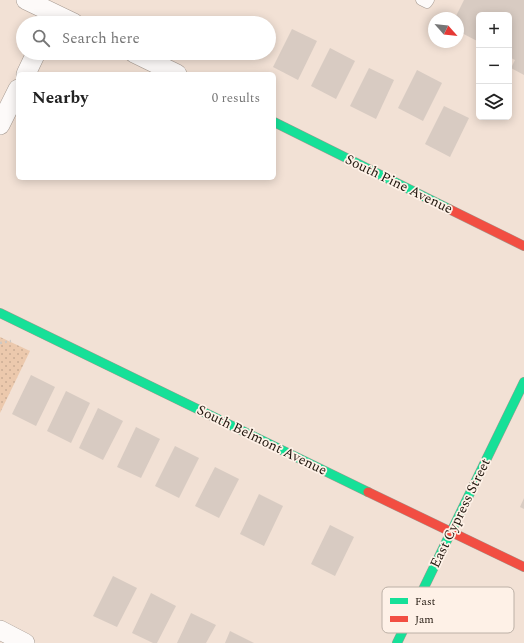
<!DOCTYPE html>
<html lang="en">
<head>
<meta charset="utf-8">
<style>
	:root { --surface:#fff; --page:#f6f6f6; --text:#222; --muted:#767676; --line:#e0e0e0 }
	body { margin:0; font-family:Spectral,serif; background:var(--page); color:var(--text) }
	.controls { position:absolute; right:12px; top:12px; display:grid; overflow:hidden; border-radius:6px; box-shadow:0 2px 10px #0003 }
	.controls button { width:36px; height:36px; display:grid; place-items:center; padding:0; border:0; border-bottom:1px solid var(--line); background:var(--surface); color:var(--text); font:20px sans-serif }
	.compass { position:absolute; left:428px; top:12px; width:36px; height:36px; border-radius:50%; background:var(--surface); box-shadow:0 2px 10px #0003; rotate:117deg }
	.list { margin:0; padding:0; list-style:none }
	h2 { display:flex; justify-content:space-between; align-items:center; height:52px; margin:0; padding:0 16px; font-size:17px }
	h2 small { font-size:13px; font-weight:400; color:var(--muted) }
	.icon { flex:none; width:22px; height:22px; fill:none; stroke:currentColor; stroke-width:2; stroke-linecap:round; stroke-linejoin:round }
	.map { position:relative; flex:none; width:524px; height:643px; overflow:hidden }
	.search { position:absolute; background:var(--surface); box-shadow:0 2px 10px #0003; left:16px; top:16px; width:260px; height:44px; display:flex; align-items:center; gap:10px; box-sizing:border-box; padding:0 14px; border-radius:22px; color:var(--muted); font-size:15px }
	.panel { position:absolute; background:var(--surface); box-shadow:0 2px 10px #0003; left:16px; top:72px; width:260px; height:108px; border-radius:6px }
	.map>svg:first-child { display:block }
</style>
</head>
<body>
<div class="map">
<svg width="524" height="643" viewBox="0 0 524 643">
	<defs>
		<pattern id="park-dots" width="8" height="8" patternUnits="userSpaceOnUse"><rect width="8" height="8" fill="#ecc9ad"/><path d="M2 2h.1M6 6h.1" fill="none" stroke="#caac94" stroke-width="1.8" stroke-linecap="round"/></pattern>
	</defs>
	<rect width="100%" height="100%" fill="#f2e1d5"/>
	<path fill="url(#park-dots)" d="M 0,337 L 30,351 L 0,413 Z"/>
	<g fill="#d8cbc2">
		<path d="M 464,0 L 524,0 L 524,75 L 511,68 L 515,60 L 509,57 L 509,15 L 479,15 L 479,42 L 458,31 L 458,18 L 455,18 Z"/>
		<path d="M 292,29 L 317,41 L 298,80 L 273,67 Z"/>
		<path d="M 330,48 L 355,61 L 336,99 L 311,86 Z"/>
		<path d="M 369,68 L 394,80 L 376,119 L 350,106 Z"/>
		<path d="M 417,70 L 442,83 L 423,121 L 398,108 Z"/>
		<path d="M 444,106 L 469,118 L 450,157 L 425,144 Z"/>
		<path d="M 31,375 L 55,387 L 36,426 L 12,414 Z"/>
		<path d="M 66,391 L 90,403 L 71,443 L 47,431 Z"/>
		<path d="M 98,408 L 123,421 L 103,460 L 79,448 Z"/>
		<path d="M 136,427 L 160,439 L 141,478 L 117,467 Z"/>
		<path d="M 175,446 L 199,458 L 179,498 L 155,486 Z"/>
		<path d="M 215,467 L 239,479 L 219,518 L 195,506 Z"/>
		<path d="M 259,494 L 283,506 L 264,546 L 240,534 Z"/>
		<path d="M 524,498 L 524,509 L 520,507 Z"/>
		<path d="M 330,525 L 354,537 L 335,576 L 311,564 Z"/>
		<path d="M 113,576 L 137,588 L 117,627 L 93,616 Z"/>
		<path d="M 151,593 L 176,606 L 157,643 L 153,643 L 132,633 Z"/>
		<path d="M 191,613 L 216,625 L 206,643 L 177,643 Z"/>
		<path d="M 230,631 L 254,643 L 225,643 Z"/>
	</g>
	<g fill="none" stroke-linecap="round" stroke-linejoin="round">
		<g stroke="#a4988f" stroke-width="11">
			<path id="lane" d="M 421,0 L 427,3 L 429,0"/>
		</g>
		<g stroke="#a4988f" stroke-width="20">
			<g id="street">
				<path d="M 26,0 L 74,23"/>
				<path d="M 134,53 L 177,74"/>
				<path d="M 26,74 L 36,53"/>
				<path d="M 0,125 L 18,89"/>
				<path d="M 0,630 L 25,643"/>
			</g>
		</g>
		<g stroke="#a4988f" stroke-width="10">
			<g id="fast">
				<path d="M 274,122 L 449,209"/>
				<path d="M 0,313 L 368,492"/>
				<path d="M 397,643 L 524,382"/>
			</g>
		</g>
		<g stroke="#a4988f" stroke-width="10">
			<g id="jam">
				<path d="M 449,209 L 524,246"/>
				<path d="M 368,492 L 524,567"/>
			</g>
		</g>
		<path stroke="#cdc8c3" stroke-width="2.5" stroke-dasharray="2 3" stroke-linecap="butt" d="M 0,343 L 11,341"/>
		<use href="#lane" stroke="#fdfaf9" stroke-width="10"/>
		<use href="#street" stroke="#fdfaf9" stroke-width="19"/>
		<use href="#fast" stroke="#16e098" stroke-width="9"/>
		<use href="#jam" stroke="#f24e42" stroke-width="9"/>
	</g>
	<g text-anchor="middle" dominant-baseline="central" stroke-width="3.5" stroke-linejoin="round" paint-order="stroke">
		<g font-size="14" fill="#21170e" stroke="#fef1e7">
			<text transform="translate(399 184) rotate(26)">South Pine Avenue</text>
			<text transform="translate(262 440) rotate(26)">South Belmont Avenue</text>
			<text transform="translate(460 513) rotate(-64)">East Cypress Street</text>
		</g>
	</g>
	<rect x="382" y="587" width="132" height="46" rx="6" fill="#fef1e7" stroke="#bcb0a6" stroke-width="1"/>
	<rect x="390" y="598" width="18" height="6" fill="#16e098"/>
	<rect x="390" y="616" width="18" height="6" fill="#f24e42"/>
	<g font-size="11" fill="#21170e">
		<text x="415" y="605">Fast</text>
		<text x="415" y="623">Jam</text>
	</g>
</svg>
<div class="controls">
<button>+</button>
<button>−</button>
<button><svg class="icon" aria-label="layers" viewBox="0 0 24 24"><path d="M12 4l9 5-9 5-9-5zM3 14l9 5 9-5"/></svg></button>
</div>
<svg class="compass" viewBox="-18 -18 36 36"><path d="M0-13l5 13h-10z" fill="#e53935"/><path d="M0 13l5-13h-10z" fill="#767676"/></svg>
<div class="search"><svg class="icon" aria-label="search" viewBox="0 0 24 24"><circle cx="10" cy="10" r="6"/><path d="M15 15l6 6"/></svg>Search here</div>
<section class="panel">
<h2>Nearby<small>0 results</small></h2>
<ul class="list">
</ul>
</section>
</div>
</body>
</html>
